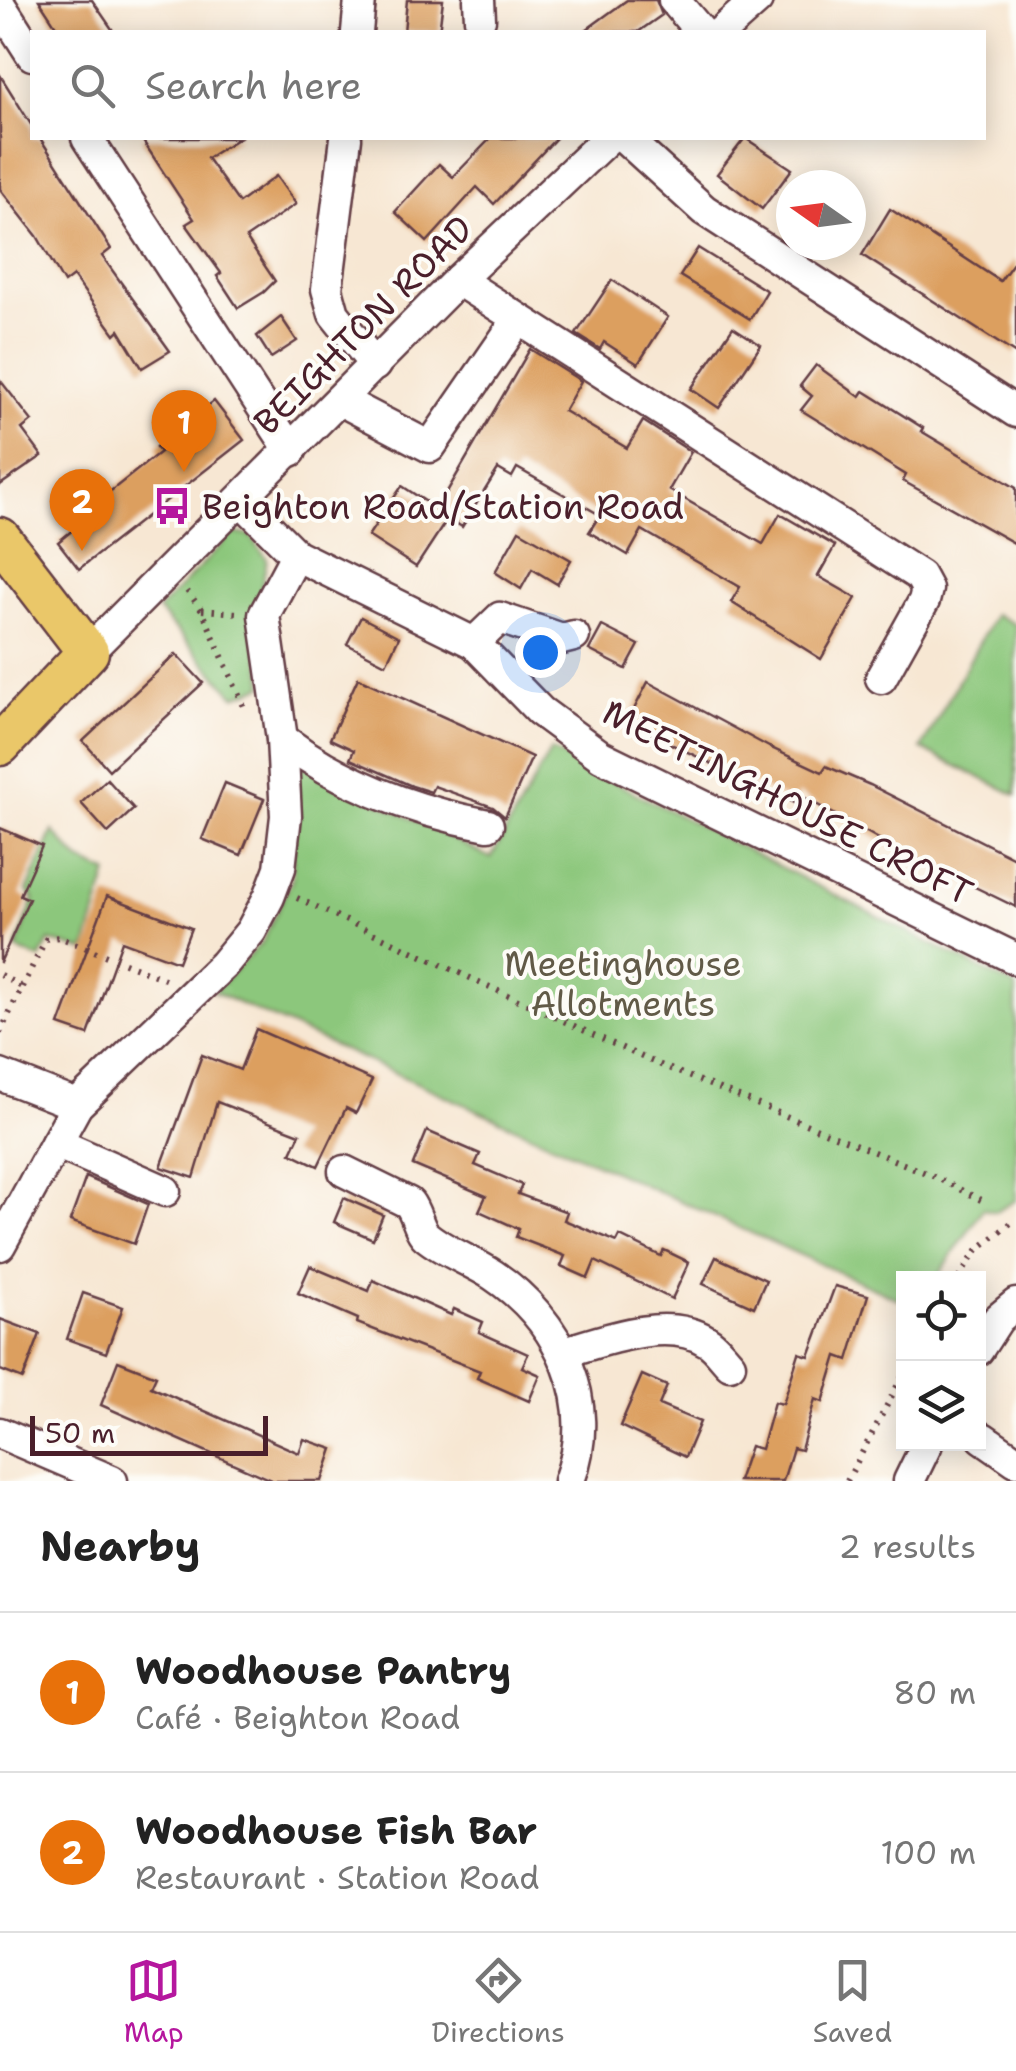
<!DOCTYPE html>
<html lang="en">
<head>
<meta charset="utf-8">
<style>
	:root { --surface:#fff; --page:#f2f2f2; --text:#222; --muted:#767676; --line:#e0e0e0; --accent:#b5179e }
	body { margin:0; font-family:"Shantell Sans",sans-serif; background:var(--page); color:var(--text) }
	.controls { position:absolute; right:30px; bottom:30px; display:grid; overflow:hidden; border-radius:0px; box-shadow:0 5px 25px #0003 }
	.controls button { width:90px; height:90px; display:grid; place-items:center; padding:0; border:0; border-bottom:2px solid var(--line); background:var(--surface); color:var(--text); font:50px sans-serif }
	.compass { position:absolute; left:776px; top:170px; width:90px; height:90px; border-radius:50%; background:var(--surface); box-shadow:0 5px 25px #0003; rotate:284deg }
	.scale { position:absolute; left:30px; bottom:25px; width:238px; box-sizing:border-box; padding-left:10px; border:5px solid #4a1f2b; border-top:0; font-size:28px; line-height:35px; white-space:nowrap; color:#4a1f2b; -webkit-text-stroke:8px #fdfcf7; paint-order:stroke }
	.you { position:absolute; left:540px; top:652px; width:35px; height:35px; margin:-25px; border:8px solid #fff; border-radius:50%; background:#1a73e8; box-shadow:0 0 0 15px #1a73e833 }
	.badge { display:grid; place-items:center; width:65px; height:65px; border-radius:50%; background:var(--accent); color:#fff; font-size:32px; font-weight:700 }
	.pin { position:absolute; translate:-50% -82px; filter:drop-shadow(0 2px 5px #0008) }
	.pin::after { content:''; position:absolute; top:52px; width:35px; height:30px; background:inherit; clip-path:polygon(0 0,100% 0,50% 100%) }
	.list { margin:0; padding:0; list-style:none }
	h2 { display:flex; justify-content:space-between; align-items:center; height:130px; margin:0; padding:0 40px; font-size:42px }
	h2 small { font-size:32px; font-weight:400; color:var(--muted) }
	.list li { display:grid; grid-template-columns:65px 1fr auto; gap:30px; align-items:center; box-sizing:border-box; height:160px; padding:0 40px; border-top:2px solid var(--line) }
	.list b { display:block; font-size:38px; white-space:nowrap }
	.list p { margin:0; font-size:32px; white-space:nowrap; color:var(--muted) }
	.list em { font-size:32px; font-style:normal; color:var(--muted) }
	.icon { flex:none; width:55px; height:55px; fill:none; stroke:currentColor; stroke-width:2; stroke-linecap:round; stroke-linejoin:round }
	.map { position:relative; flex:none; width:1016px; height:1481px; overflow:hidden }
	.search { position:absolute; background:var(--surface); box-shadow:0 5px 25px #0003; left:30px; right:30px; top:30px; height:110px; display:flex; align-items:center; gap:25px; box-sizing:border-box; padding:0 35px; border-radius:0px; color:var(--muted); font-size:38px }
	.sheet { height:450px; background:var(--surface) }
	nav { display:flex; justify-content:space-around; align-items:center; box-sizing:border-box; height:140px; border-top:2px solid var(--line); background:var(--surface); font-size:28px; color:var(--muted) }
	nav a { display:grid; justify-items:center; gap:5px }
	nav .on { color:var(--accent) }
	.map>svg:first-child { display:block }
</style>
</head>
<body>
<div class="map">
<svg width="1016" height="1481" viewBox="0 0 1016 1481">
	<rect width="100%" height="100%" fill="#fdfcf7"/>
	<filter id="ink" filterUnits="userSpaceOnUse"><feTurbulence type="fractalNoise" baseFrequency=".01" numOctaves="2"/><feDisplacementMap in="SourceGraphic" scale="20" xChannelSelector="R" yChannelSelector="G"/><feConvolveMatrix kernelMatrix="1 2 1 2 8 2 1 2 1" color-interpolation-filters="sRGB"/></filter>
	<filter id="wash" filterUnits="userSpaceOnUse"><feTurbulence type="fractalNoise" baseFrequency=".0048" numOctaves="4" result="noise"/><feDisplacementMap in="SourceGraphic" scale="40" xChannelSelector="R" yChannelSelector="G"/><feGaussianBlur stdDeviation="2.25" result="paint"/><feColorMatrix in="noise" values="0 0 0 0 0 0 0 0 0 0 0 0 0 0 0 0 0 1.4 0 .05"/><feComposite in="paint" operator="in"/></filter>
	<g filter="url(#wash)">
		<rect width="100%" height="100%" fill="#f7e7d3"/>
		<g fill="#8cc77b" stroke="#6b7353" stroke-width="2.5">
			<path d="M 233,533 L 250,535 L 267,559 L 255,621 L 264,686 L 235,696 L 158,610 Z"/>
			<path d="M 995,614 L 1016,625 L 1016,795 L 921,749 Z"/>
			<path d="M 551,750 L 1016,987 L 1016,1200 L 996,1212 L 983,1209 L 937,1278 L 904,1278 L 903,1301 L 214,992 L 262,942 L 292,880 L 297,762 L 491,858 Z"/>
			<path d="M 53,831 L 80,861 L 108,873 L 85,951 L 49,941 L 40,959 L 16,949 L 34,899 L 27,891 Z"/>
		</g>
		<g id="blocks">
			<g fill="#dc9f5e">
				<path d="M 39,0 L 92,0 L 114,32 L 60,32 Z"/>
				<path d="M 407,0 L 443,0 L 439,32 L 404,32 Z"/>
				<path d="M 627,0 L 656,0 L 662,15 L 638,32 L 583,32 Z"/>
				<path d="M 0,75 L 32,126 L 32,138 L 40,138 L 111,249 L 102,256 L 170,351 L 142,368 L 119,330 L 115,334 L 73,276 L 64,283 L 37,236 L 0,189 Z"/>
				<path d="M 141,138 L 239,138 L 207,158 L 239,203 L 276,176 L 296,204 L 246,238 L 275,281 L 264,292 L 238,308 L 217,276 L 221,273 L 186,224 L 194,219 Z"/>
				<path d="M 491,138 L 556,138 L 494,204 L 477,187 L 427,242 L 395,212 L 439,164 L 453,177 Z"/>
				<path d="M 745,138 L 792,169 L 762,209 L 717,174 Z"/>
				<path d="M 890,209 L 1000,281 L 1016,259 L 1016,354 L 862,255 Z"/>
				<path d="M 698,248 L 767,291 L 750,319 L 680,276 Z"/>
				<path d="M 612,280 L 668,317 L 638,364 L 604,342 L 600,349 L 576,334 Z"/>
				<path d="M 281,317 L 297,341 L 271,358 L 257,336 Z"/>
				<path d="M 733,327 L 761,345 L 719,408 L 691,389 Z"/>
				<path d="M 530,349 L 581,381 L 564,411 L 627,448 L 643,421 L 691,452 L 669,490 L 763,544 L 780,514 L 835,546 L 818,576 L 856,598 L 821,659 L 731,602 L 740,587 L 642,530 L 628,555 L 589,532 L 600,515 L 517,468 L 512,477 L 498,469 L 462,527 L 448,518 L 416,567 L 368,536 L 402,486 L 437,509 Z"/>
				<path d="M 816,365 L 860,397 L 864,391 L 923,428 L 921,431 L 1016,488 L 1016,544 L 903,481 L 906,475 L 801,410 L 812,396 L 800,386 Z"/>
				<path d="M 0,380 L 32,421 L 22,429 L 42,456 L 0,485 Z"/>
				<path d="M 214,401 L 244,440 L 79,569 L 58,542 L 106,503 L 102,498 L 160,452 L 156,447 Z"/>
				<path d="M 519,530 L 571,560 L 557,584 L 532,569 L 521,589 L 495,572 Z"/>
				<path d="M 361,617 L 399,637 L 386,664 L 347,644 Z"/>
				<path d="M 602,626 L 639,645 L 626,669 L 589,650 Z"/>
				<path d="M 176,654 L 203,683 L 109,770 L 83,741 Z"/>
				<path d="M 358,678 L 532,757 L 505,817 L 493,807 L 434,786 L 431,792 L 412,786 L 350,759 L 354,750 L 330,739 Z"/>
				<path d="M 648,682 L 769,747 L 822,772 L 826,766 L 870,785 L 1016,859 L 1016,907 L 895,848 L 798,794 L 794,803 L 627,723 Z"/>
				<path d="M 107,779 L 134,809 L 108,833 L 81,803 Z"/>
				<path d="M 225,783 L 264,799 L 241,855 L 202,839 Z"/>
				<path d="M 0,828 L 42,846 L 20,895 L 29,899 L 0,963 Z"/>
				<path d="M 107,896 L 191,928 L 178,962 L 122,941 L 88,1035 L 59,1025 Z"/>
				<path d="M 256,1029 L 372,1080 L 356,1113 L 346,1108 L 318,1166 L 291,1153 L 300,1134 L 217,1102 L 194,1178 L 161,1167 L 202,1055 L 240,1070 Z"/>
				<path d="M 427,1131 L 480,1154 L 475,1165 L 522,1185 L 518,1194 L 567,1212 L 564,1220 L 617,1242 L 620,1236 L 661,1256 L 664,1250 L 689,1262 L 672,1299 L 595,1261 L 588,1278 L 561,1266 L 565,1256 L 516,1237 L 519,1229 L 479,1211 L 486,1196 L 413,1165 Z"/>
				<path d="M 86,1177 L 148,1204 L 134,1244 L 70,1221 Z"/>
				<path d="M 344,1198 L 383,1215 L 373,1239 L 334,1222 Z"/>
				<path d="M 716,1257 L 766,1280 L 754,1307 L 703,1284 Z"/>
				<path d="M 310,1266 L 369,1291 L 373,1280 L 451,1315 L 454,1309 L 483,1322 L 479,1332 L 528,1354 L 522,1367 L 540,1375 L 529,1401 L 477,1378 L 480,1371 L 357,1323 L 358,1319 L 298,1293 Z"/>
				<path d="M 835,1286 L 868,1295 L 848,1360 L 837,1356 L 823,1402 L 815,1399 L 801,1450 L 793,1448 L 783,1481 L 738,1481 L 750,1446 L 761,1449 L 774,1402 L 783,1404 L 799,1353 L 809,1356 Z"/>
				<path d="M 83,1293 L 123,1307 L 106,1353 L 67,1339 Z"/>
				<path d="M 0,1319 L 40,1334 L 23,1379 L 0,1370 Z"/>
				<path d="M 118,1361 L 156,1376 L 151,1387 L 299,1453 L 304,1439 L 333,1449 L 322,1481 L 273,1481 L 101,1405 Z"/>
				<path d="M 642,1375 L 667,1386 L 659,1405 L 700,1422 L 685,1457 L 620,1426 Z"/>
			</g>
		</g>
	</g>
	<g filter="url(#ink)">
		<use href="#blocks" fill-opacity="0" stroke="#643d44" stroke-width="2.5"/>
		<g fill="none" stroke-linecap="round" stroke-linejoin="round">
			<g stroke="#643d44" stroke-width="35">
				<g id="minor">
					<path d="M 479,0 L 480,19"/>
					<path d="M 674,0 L 701,32"/>
					<path d="M 0,5 L 32,55"/>
					<path d="M 357,32 L 360,0"/>
					<path d="M 721,32 L 757,0"/>
					<path d="M 87,138 L 291,451"/>
					<path d="M 346,138 L 327,289 L 334,314 L 375,365"/>
					<path d="M 625,138 L 704,210 L 1016,412"/>
					<path d="M 458,280 L 920,576 L 927,589 L 924,601 L 881,678"/>
					<path d="M 340,400 L 430,447 L 517,321"/>
					<path d="M 241,500 L 296,555 L 474,643 L 540,711 L 601,756 L 1016,959"/>
					<path d="M 474,643 L 500,618 L 562,639 L 574,636"/>
					<path d="M 88,652 L 458,280 L 608,138"/>
					<path d="M 282,739 C 343,785 414,811 488,825"/>
					<path d="M 0,1075 L 77,1105"/>
					<path d="M 56,1143 L 165,1191"/>
					<path d="M 344,1171 L 409,1203 C 416,1212 419,1230 426,1236 C 445,1252 472,1261 493,1275 C 560,1320 599,1401 569,1481"/>
					<path d="M 0,1245 L 77,1105 L 223,965 L 251,931 L 269,897 L 280,868 L 286,816 L 282,739 L 264,615 L 296,555"/>
					<path d="M 978,1350 L 998,1319 L 1016,1304"/>
					<path d="M 565,1352 C 604,1340 668,1316 707,1341 C 716,1346 723,1357 730,1364"/>
					<path d="M 0,1433 L 112,1481"/>
					<path d="M 983,1438 L 1016,1461"/>
					<path d="M 909,1481 L 927,1444"/>
				</g>
			</g>
			<g stroke="#643d44" stroke-width="45">
				<path id="major" d="M 0,538 L 88,652 L 0,745"/>
			</g>
			<g stroke="#643d44" stroke-width="6" stroke-dasharray="2.5 8" stroke-linecap="butt">
				<path d="M 187,591 L 202,610 L 245,709"/>
				<path d="M 202,610 L 238,613"/>
				<path d="M 297,898 L 646,1059 L 933,1176 L 981,1200"/>
				<path d="M 0,975 L 22,987 L 0,1033"/>
				<path d="M 22,987 L 46,939 L 59,937 L 167,980"/>
				<path d="M 959,1278 L 977,1250 L 1016,1219"/>
				<path d="M 847,1481 L 904,1373"/>
			</g>
			<use href="#minor" stroke="#fff" stroke-width="30"/>
			<use href="#major" stroke="#eac769" stroke-width="40"/>
		</g>
	</g>
	<defs>
		<g id="bus-bare" transform="scale(3)"><path d="M-5-6H5V4H4V6H2V4H-2V6H-4V4H-5ZM-3.5-4V0h7V-4ZM-3.5 1.2v1.5H-2V1.2ZM2 1.2v1.5H3.5V1.2Z" fill="#b5179e" stroke="#fdfcf7" stroke-width="2.5" paint-order="stroke"/></g>
	</defs>
	<g fill-rule="evenodd">
		<use href="#bus-bare" x="172" y="506"/>
	</g>
	<g text-anchor="middle" dominant-baseline="central" stroke-width="8" stroke-linejoin="round" paint-order="stroke">
		<g font-size="35" fill="#4a1f2b" stroke="#fdfcf7">
			<text transform="translate(363 325) rotate(-45)">BEIGHTON ROAD</text>
			<text transform="translate(788 802) rotate(27)">MEETINGHOUSE CROFT</text>
		</g>
		<g font-size="35" fill="#4a1f2b" stroke="#fdfcf7" text-anchor="start">
			<text x="202" y="506">Beighton Road/Station Road</text>
		</g>
		<g font-size="35" fill="#615a47" stroke="#fdfcf7">
			<text x="623" y="963">Meetinghouse<tspan x="623" dy="40">Allotments</tspan></text>
		</g>
	</g>
</svg>
<div class="controls">
<button><svg class="icon" aria-label="locate" viewBox="0 0 24 24"><circle cx="12" cy="12" r="6"/><path d="M12 2v4M12 18v4M2 12h4M18 12h4"/></svg></button>
<button><svg class="icon" aria-label="layers" viewBox="0 0 24 24"><path d="M12 4l9 5-9 5-9-5zM3 14l9 5 9-5"/></svg></button>
</div>
<svg class="compass" viewBox="-18 -18 36 36"><path d="M0-13l5 13h-10z" fill="#e53935"/><path d="M0 13l5-13h-10z" fill="#767676"/></svg>
<div class="scale">50 m</div>
<div class="you"></div>
<div class="pin badge" style="left:184px;top:472px;background:#e8710a">1</div>
<div class="pin badge" style="left:82px;top:551px;background:#e8710a">2</div>
<div class="search"><svg class="icon" aria-label="search" viewBox="0 0 24 24"><circle cx="10" cy="10" r="6"/><path d="M15 15l6 6"/></svg>Search here</div>
</div>
<section class="sheet">
<h2>Nearby<small>2 results</small></h2>
<ul class="list">
<li><span class="badge" style="background:#e8710a">1</span><div><b>Woodhouse Pantry</b><p>Café · Beighton Road</p></div><em>80 m</em></li>
<li><span class="badge" style="background:#e8710a">2</span><div><b>Woodhouse Fish Bar</b><p>Restaurant · Station Road</p></div><em>100 m</em></li>
</ul>
</section>
<nav>
<a class="on"><svg class="icon" aria-label="map" viewBox="0 0 24 24"><path d="M3 6l6-2 6 2 6-2v14l-6 2-6-2-6 2zM9 4v14M15 6v14"/></svg>Map</a>
<a><svg class="icon" aria-label="directions" viewBox="0 0 24 24"><path d="M12 3l9 9-9 9-9-9zM9 14v-3h6M13 9l2 2-2 2"/></svg>Directions</a>
<a><svg class="icon" aria-label="saved" viewBox="0 0 24 24"><path d="M7 4h10v16l-5-4-5 4z"/></svg>Saved</a>
</nav>
</body>
</html>
